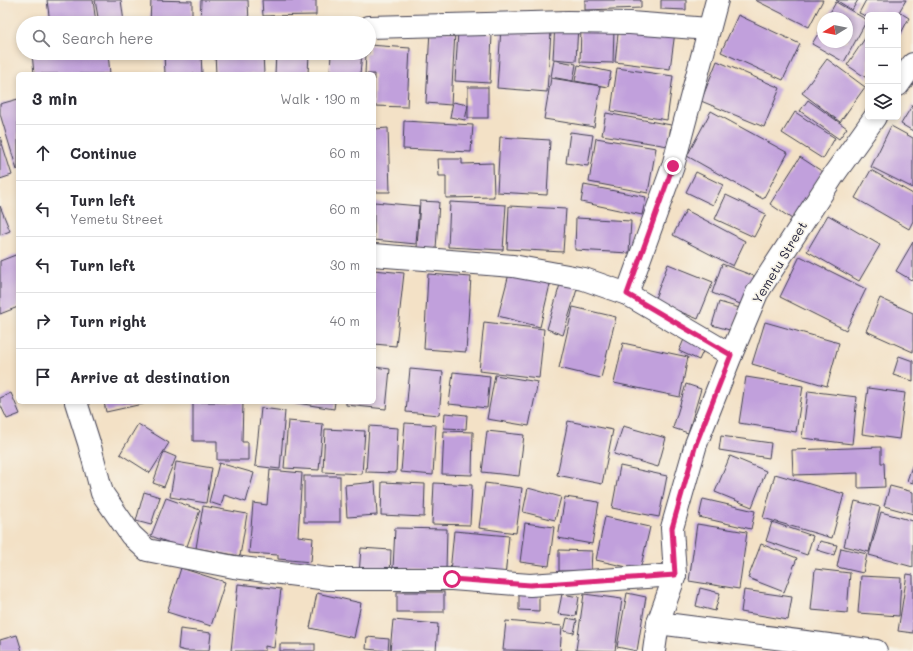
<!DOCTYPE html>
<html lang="en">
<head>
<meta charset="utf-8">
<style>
	:root { --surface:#fff; --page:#f2f2f3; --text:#2b2b33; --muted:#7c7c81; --line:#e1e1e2 }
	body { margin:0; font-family:Mali,sans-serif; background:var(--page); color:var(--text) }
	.controls { position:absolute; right:12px; top:12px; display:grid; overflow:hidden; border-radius:6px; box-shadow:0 2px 6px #0003 }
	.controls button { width:36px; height:36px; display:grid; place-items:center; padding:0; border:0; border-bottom:1px solid var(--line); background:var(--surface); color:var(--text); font:20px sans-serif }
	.compass { position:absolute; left:817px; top:12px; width:36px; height:36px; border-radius:50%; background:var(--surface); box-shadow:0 2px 6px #0003; rotate:260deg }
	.stop { position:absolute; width:12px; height:12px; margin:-9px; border:3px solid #db2777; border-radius:50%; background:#fff }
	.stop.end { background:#db2777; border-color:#fff; box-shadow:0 1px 4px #0008 }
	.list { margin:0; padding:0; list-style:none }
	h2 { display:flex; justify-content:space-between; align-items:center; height:52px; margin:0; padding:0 16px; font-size:17px }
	h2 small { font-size:13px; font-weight:400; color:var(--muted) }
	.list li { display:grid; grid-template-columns:26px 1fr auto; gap:12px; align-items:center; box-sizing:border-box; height:56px; padding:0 16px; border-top:1px solid var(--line) }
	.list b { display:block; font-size:15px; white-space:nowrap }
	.list p { margin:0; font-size:13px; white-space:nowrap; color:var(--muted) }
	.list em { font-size:13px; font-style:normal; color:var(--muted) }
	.icon { flex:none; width:22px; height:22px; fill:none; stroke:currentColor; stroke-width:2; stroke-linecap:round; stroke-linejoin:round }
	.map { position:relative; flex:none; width:913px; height:651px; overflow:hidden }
	.search { position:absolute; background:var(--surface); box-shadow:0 2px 6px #0003; left:16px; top:16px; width:360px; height:44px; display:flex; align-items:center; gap:10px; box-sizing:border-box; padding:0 14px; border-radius:22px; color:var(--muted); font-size:15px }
	.panel { position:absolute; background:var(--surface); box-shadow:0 2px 6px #0003; left:16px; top:72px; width:360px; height:332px; border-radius:6px }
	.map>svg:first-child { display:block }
</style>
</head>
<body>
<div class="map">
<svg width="913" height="651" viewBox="0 0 913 651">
	<rect width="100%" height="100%" fill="#f7f3e8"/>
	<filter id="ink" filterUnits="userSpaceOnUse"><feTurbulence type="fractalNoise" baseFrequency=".025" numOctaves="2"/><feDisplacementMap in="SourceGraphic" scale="8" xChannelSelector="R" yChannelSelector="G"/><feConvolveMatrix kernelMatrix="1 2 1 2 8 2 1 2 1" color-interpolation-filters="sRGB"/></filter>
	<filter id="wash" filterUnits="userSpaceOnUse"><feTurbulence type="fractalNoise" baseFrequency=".012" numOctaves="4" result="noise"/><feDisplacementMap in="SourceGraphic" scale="16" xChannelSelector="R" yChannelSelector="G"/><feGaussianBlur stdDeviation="0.9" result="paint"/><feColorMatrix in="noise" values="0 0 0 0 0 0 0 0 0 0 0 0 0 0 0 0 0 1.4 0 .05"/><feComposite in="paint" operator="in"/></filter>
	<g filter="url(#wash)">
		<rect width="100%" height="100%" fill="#f3e1c6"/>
		<g id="blocks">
			<g fill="#c1a0dc">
				<path d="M 47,0 L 93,0 L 96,23 L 50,23 Z"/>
				<path d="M 95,0 L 121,0 L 124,22 L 99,23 Z"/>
				<path d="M 151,0 L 192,1 L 192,23 L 150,23 Z"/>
				<path d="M 201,0 L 248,0 L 249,23 L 200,23 Z"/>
				<path d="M 262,0 L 316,0 L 316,15 L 263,16 Z"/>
				<path d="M 585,0 L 641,0 L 641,8 L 585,10 Z"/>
				<path d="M 661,0 L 686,0 L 686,10 L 661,9 Z"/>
				<path d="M 755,0 L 823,0 L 809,27 Z"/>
				<path d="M 836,0 L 858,0 L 852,10 Z"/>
				<path d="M 866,0 L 906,0 L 899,12 L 909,18 L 898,39 L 898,15 L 868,15 L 868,17 L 859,13 Z"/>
				<path d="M 836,2 L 867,20 L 844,62 L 812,44 L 823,25 L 823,42 L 847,42 L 847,18 L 827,18 Z"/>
				<path d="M 738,15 L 800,44 L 783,80 L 721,52 Z"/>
				<path d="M 555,24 L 578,26 L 576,61 L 553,59 Z"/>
				<path d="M 619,25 L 675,32 L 670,69 L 615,62 Z"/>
				<path d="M 581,27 L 614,29 L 613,63 L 580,62 Z"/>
				<path d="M 501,28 L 551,32 L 547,92 L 497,88 Z"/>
				<path d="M 430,30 L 455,32 L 451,105 L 426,103 Z"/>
				<path d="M 458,31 L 492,33 L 490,83 L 455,81 Z"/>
				<path d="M 868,34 L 868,79 L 847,65 Z"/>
				<path d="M 369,45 L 410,48 L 407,107 L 374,106 L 374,74 L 365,74 L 366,53 L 369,53 Z"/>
				<path d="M 32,53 L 108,53 L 110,74 L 34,74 Z"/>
				<path d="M 164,53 L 201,53 L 202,74 L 165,74 Z"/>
				<path d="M 215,53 L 263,53 L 264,74 L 216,74 Z"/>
				<path d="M 276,53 L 309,53 L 308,74 L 275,74 Z"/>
				<path d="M 331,53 L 362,53 L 360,74 L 330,74 Z"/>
				<path d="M 827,59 L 865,87 L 840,122 L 802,93 Z"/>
				<path d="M 554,60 L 576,64 L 573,81 L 551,77 Z"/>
				<path d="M 717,61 L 780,88 L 764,127 L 701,101 Z"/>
				<path d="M 578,65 L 611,72 L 608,87 L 575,81 Z"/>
				<path d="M 617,68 L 673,76 L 667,120 L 611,111 Z"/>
				<path d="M 551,78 L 601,86 L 594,127 L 544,119 Z"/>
				<rect x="468" y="87" width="20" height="31"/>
				<path d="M 18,99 L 18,169 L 17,170 L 0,114 L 0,104 Z"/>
				<path d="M 808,100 L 847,128 L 839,139 L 800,111 Z"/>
				<path d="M 453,102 L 468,105 L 465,120 L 450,117 Z"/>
				<path d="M 913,104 L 913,131 L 901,124 Z"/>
				<path d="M 711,111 L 788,153 L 763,199 L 687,156 Z"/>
				<path d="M 795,112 L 835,138 L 823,159 L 782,133 Z"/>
				<path d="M 606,113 L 671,125 L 668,146 L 602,135 Z"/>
				<path d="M 404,121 L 473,125 L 471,152 L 403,149 Z"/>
				<path d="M 891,126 L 913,138 L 913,188 L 871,167 Z"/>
				<path d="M 388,128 L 390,192 L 374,192 L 374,129 Z"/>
				<path d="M 570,132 L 593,135 L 588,166 L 566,163 Z"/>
				<path d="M 0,137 L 12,175 L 0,179 Z"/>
				<path d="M 500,137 L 550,140 L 547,195 L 497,192 Z"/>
				<path d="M 596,138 L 656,148 L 648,193 L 589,182 Z"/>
				<path d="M 800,157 L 823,172 L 792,219 L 770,204 Z"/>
				<path d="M 438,159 L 462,159 L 462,164 L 493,163 L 494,197 L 446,198 L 446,176 L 439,176 Z"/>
				<path d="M 871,170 L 913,194 L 913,221 L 909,229 L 855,198 Z"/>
				<path d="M 696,172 L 723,185 L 713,205 L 686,192 Z"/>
				<path d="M 584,185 L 646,197 L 642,215 L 581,202 Z"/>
				<path d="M 726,195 L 766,214 L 754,237 L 715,219 Z"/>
				<path d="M 420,201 L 439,202 L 436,249 L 417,248 Z"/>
				<path d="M 374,202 L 419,206 L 416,244 L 374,240 Z"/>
				<path d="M 450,202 L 506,205 L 503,250 L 448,247 Z"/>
				<path d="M 0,206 L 10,231 L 0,235 Z"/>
				<path d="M 509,206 L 566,209 L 563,252 L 507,249 Z"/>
				<path d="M 686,210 L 745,241 L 733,266 L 673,235 Z"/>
				<path d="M 828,215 L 880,245 L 859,281 L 807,251 Z"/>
				<path d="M 576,218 L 631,221 L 629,253 L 575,250 Z"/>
				<path d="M 913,242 L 913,281 L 896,271 Z"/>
				<path d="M 18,254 L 18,307 L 0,314 L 0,261 Z"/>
				<path d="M 800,256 L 866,289 L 846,330 L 780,297 Z"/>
				<path d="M 668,264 L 713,282 L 698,319 L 654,301 Z"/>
				<path d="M 722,264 L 754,276 L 743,305 L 712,293 Z"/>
				<path d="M 374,270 L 404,273 L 396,346 L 374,344 Z"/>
				<path d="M 510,270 L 551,280 L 540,327 L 498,316 Z"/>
				<path d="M 428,274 L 471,277 L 466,352 L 424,349 Z"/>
				<path d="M 561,281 L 578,286 L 563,335 L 547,329 Z"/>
				<path d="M 880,298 L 913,313 L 913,352 L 866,331 Z"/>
				<path d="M 719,302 L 740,308 L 733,331 L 712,325 Z"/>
				<path d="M 573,307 L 616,317 L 601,378 L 559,368 Z"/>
				<path d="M 484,322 L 544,329 L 539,378 L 479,371 Z"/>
				<path d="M 765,322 L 839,343 L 827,386 L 752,364 Z"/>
				<path d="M 685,337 L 705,347 L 699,360 L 679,351 Z"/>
				<path d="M 623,343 L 688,357 L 680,397 L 614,383 Z"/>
				<path d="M 899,356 L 913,361 L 913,381 L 893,375 Z"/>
				<path d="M 374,367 L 390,369 L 386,409 L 346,405 L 346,402 L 374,402 Z"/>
				<path d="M 410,369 L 443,372 L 439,415 L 406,412 Z"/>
				<path d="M 453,372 L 490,376 L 487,408 L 449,404 Z"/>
				<path d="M 495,375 L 538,382 L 529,426 L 487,419 Z"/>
				<path d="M 746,377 L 803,386 L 796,432 L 739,423 Z"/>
				<path d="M 686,384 L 701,389 L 688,433 L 673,428 Z"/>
				<path d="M 868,388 L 905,393 L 899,439 L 862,434 Z"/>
				<path d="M 808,391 L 857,397 L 852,444 L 802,438 Z"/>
				<path d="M 11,393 L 20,414 L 7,419 L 0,404 L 0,398 Z"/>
				<path d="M 104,402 L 146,402 L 147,403 L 106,412 Z"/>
				<path d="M 193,402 L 243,402 L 242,442 L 248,442 L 248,460 L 217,460 L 217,441 L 193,441 Z"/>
				<path d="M 291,402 L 335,402 L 334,409 Z"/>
				<path d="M 261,408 L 285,411 L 280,469 L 255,466 Z"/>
				<path d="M 445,413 L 467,415 L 466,429 L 444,428 Z"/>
				<path d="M 288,421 L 323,424 L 319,470 L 284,468 Z"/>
				<path d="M 568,421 L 613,430 L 602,484 L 557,475 Z"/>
				<path d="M 405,423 L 436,425 L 433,475 L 401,472 Z"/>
				<path d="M 138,424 L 169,443 L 150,473 L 120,454 Z"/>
				<path d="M 369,426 L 398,428 L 396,473 L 366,472 Z"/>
				<path d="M 623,426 L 666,438 L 658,467 L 614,454 Z"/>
				<path d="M 325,429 L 365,431 L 362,474 L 323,472 Z"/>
				<path d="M 444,431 L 473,432 L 472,475 L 442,474 Z"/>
				<path d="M 487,431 L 524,435 L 519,476 L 482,472 Z"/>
				<path d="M 721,436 L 771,443 L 769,458 L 719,450 Z"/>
				<path d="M 881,447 L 881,463 L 884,463 L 885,487 L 858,488 L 858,473 L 793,475 L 792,450 Z"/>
				<path d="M 164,452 L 176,457 L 164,487 L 153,483 Z"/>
				<path d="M 730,456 L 766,471 L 752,507 L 715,492 Z"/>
				<path d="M 176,462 L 212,468 L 206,503 L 170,497 Z"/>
				<path d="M 219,463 L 254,473 L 246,502 L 224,495 L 221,506 L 209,502 Z"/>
				<path d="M 913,463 L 913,483 L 907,481 Z"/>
				<path d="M 620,466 L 667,476 L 659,517 L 612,508 Z"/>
				<path d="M 270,470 L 302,473 L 298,536 L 313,538 L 311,562 L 278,559 L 278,555 L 249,553 L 253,503 L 267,505 Z"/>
				<path d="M 775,474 L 844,494 L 832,538 L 763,518 Z"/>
				<rect x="304" y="476" width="36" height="46"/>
				<path d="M 375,482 L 377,515 L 347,517 L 345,485 Z"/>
				<path d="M 382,482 L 425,484 L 424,517 L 381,515 Z"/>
				<path d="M 434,483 L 472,485 L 470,525 L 432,524 Z"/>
				<path d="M 485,483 L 522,488 L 516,533 L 479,528 Z"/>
				<path d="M 890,486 L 913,492 L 913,514 L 884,506 Z"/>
				<path d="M 528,488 L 561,497 L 555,520 L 523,512 Z"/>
				<path d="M 144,492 L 160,497 L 151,525 L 136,521 Z"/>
				<path d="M 565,497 L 599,502 L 592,544 L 558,538 Z"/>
				<path d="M 166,498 L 200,510 L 186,549 L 151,536 Z"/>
				<path d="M 703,499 L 755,511 L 751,529 L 699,517 Z"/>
				<path d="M 855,501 L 880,507 L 869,552 L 844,546 Z"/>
				<path d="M 203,506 L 247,514 L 240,556 L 196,548 Z"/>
				<path d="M 881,512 L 913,521 L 913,567 L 869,555 Z"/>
				<path d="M 605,517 L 650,527 L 640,570 L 596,560 Z"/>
				<path d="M 772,522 L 813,536 L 807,555 L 766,541 Z"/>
				<path d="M 525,523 L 554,527 L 549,566 L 520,562 Z"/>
				<path d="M 697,524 L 747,532 L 739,589 L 689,581 Z"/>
				<path d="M 395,528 L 447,529 L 446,570 L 393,568 Z"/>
				<path d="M 454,531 L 509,536 L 505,577 L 450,572 Z"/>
				<path d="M 820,541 L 837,545 L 834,555 L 817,550 Z"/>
				<path d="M 761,544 L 797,558 L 784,592 L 748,578 Z"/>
				<path d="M 361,548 L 391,550 L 390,577 L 359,575 Z"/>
				<path d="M 841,548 L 867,554 L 863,573 L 837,567 Z"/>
				<path d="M 559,550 L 592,551 L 591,571 L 559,571 Z"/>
				<path d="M 181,568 L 225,582 L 211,626 L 167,612 Z"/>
				<path d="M 815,569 L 850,573 L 847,613 L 811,610 Z"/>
				<path d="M 907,574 L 913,575 L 913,633 L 898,631 Z"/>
				<path d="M 861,576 L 901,578 L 899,616 L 858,613 Z"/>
				<path d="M 238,584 L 281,589 L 274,648 L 265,646 L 265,651 L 231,651 Z"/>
				<path d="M 700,588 L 720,593 L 715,611 L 696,606 Z"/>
				<path d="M 744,590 L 792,597 L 788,620 L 741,612 Z"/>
				<rect x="397" y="592" width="47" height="20"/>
				<path d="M 317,593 L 361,603 L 354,638 L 310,628 Z"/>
				<path d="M 519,593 L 539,593 L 539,611 L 519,610 Z"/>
				<path d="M 627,593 L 646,597 L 637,651 L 617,647 Z"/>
				<path d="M 562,594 L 579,597 L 576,616 L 558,614 Z"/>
				<path d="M 584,594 L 622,599 L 615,651 L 576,650 Z"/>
				<path d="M 567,618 L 577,620 L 574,633 L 564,631 Z"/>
				<path d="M 393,620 L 438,624 L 436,651 L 390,651 Z"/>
				<path d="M 506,621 L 562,626 L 560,651 L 503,650 Z"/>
				<path d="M 180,629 L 211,633 L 209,651 L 186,651 L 178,649 Z"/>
				<path d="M 17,635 L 22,651 L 0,651 L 0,640 Z"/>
				<path d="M 367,637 L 389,639 L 388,651 L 366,649 Z"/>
				<rect x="280" y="644" width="35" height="7"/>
			</g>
		</g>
	</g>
	<g filter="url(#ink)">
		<use href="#blocks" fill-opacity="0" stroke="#413f50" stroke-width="1"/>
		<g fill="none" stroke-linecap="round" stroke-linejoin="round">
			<g stroke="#413f50" stroke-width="24">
				<g id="minor">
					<path d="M 369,27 L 568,22 L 630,23 L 709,29"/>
					<path d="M 898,85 L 913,64"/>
					<path d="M 374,255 L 513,266 L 584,279 L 627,294 L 731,355"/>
					<path d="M 627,294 L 673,166 L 717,0"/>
					<path d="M 76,402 L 89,443 L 102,493 L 131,535 L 147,550 L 234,567 L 328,579 L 452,579 L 530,585 L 675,575"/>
					<path d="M 658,623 L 876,651"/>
					<path d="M 654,651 L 658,623 L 675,575 L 672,528 L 696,444 L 731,355 L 757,293 L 835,173 L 875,117"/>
				</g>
			</g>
			<use href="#minor" stroke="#fff" stroke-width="22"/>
		</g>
	</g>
	<g fill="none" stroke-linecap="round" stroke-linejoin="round" filter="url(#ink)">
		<path stroke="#db2777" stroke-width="5" d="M 452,579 L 530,585 L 675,575 L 672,528 L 696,444 L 731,355 L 627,294 L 673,166"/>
	</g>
	<g text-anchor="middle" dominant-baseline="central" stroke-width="3.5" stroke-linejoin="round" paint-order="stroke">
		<g font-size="13" fill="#22223b" stroke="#f7f3e8">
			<text transform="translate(779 262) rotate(-59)">Yemetu Street</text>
		</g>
	</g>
</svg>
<div class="controls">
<button>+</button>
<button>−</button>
<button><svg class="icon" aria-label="layers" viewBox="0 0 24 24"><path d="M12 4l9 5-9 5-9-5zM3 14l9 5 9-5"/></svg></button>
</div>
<svg class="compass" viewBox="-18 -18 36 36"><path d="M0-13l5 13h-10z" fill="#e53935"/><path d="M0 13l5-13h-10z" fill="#7c7c81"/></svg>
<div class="stop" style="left:452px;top:579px"></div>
<div class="stop end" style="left:673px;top:166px"></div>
<div class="search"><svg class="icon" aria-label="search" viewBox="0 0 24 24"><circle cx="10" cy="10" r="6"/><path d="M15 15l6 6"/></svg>Search here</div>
<section class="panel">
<h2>3 min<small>Walk · 190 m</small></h2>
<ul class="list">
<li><svg class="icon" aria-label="ahead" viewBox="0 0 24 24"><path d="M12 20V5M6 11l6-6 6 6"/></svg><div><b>Continue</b></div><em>60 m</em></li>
<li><svg class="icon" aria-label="left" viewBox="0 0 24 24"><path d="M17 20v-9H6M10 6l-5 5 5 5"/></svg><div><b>Turn left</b><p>Yemetu Street</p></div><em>60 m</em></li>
<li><svg class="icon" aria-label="left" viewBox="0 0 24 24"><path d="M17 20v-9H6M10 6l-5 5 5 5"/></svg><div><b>Turn left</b></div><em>30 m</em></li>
<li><svg class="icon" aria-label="right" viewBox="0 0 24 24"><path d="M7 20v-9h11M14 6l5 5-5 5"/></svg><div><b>Turn right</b></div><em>40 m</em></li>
<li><svg class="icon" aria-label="arrive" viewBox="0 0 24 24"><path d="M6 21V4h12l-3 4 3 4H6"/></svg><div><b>Arrive at destination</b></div></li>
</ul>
</section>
</div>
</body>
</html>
